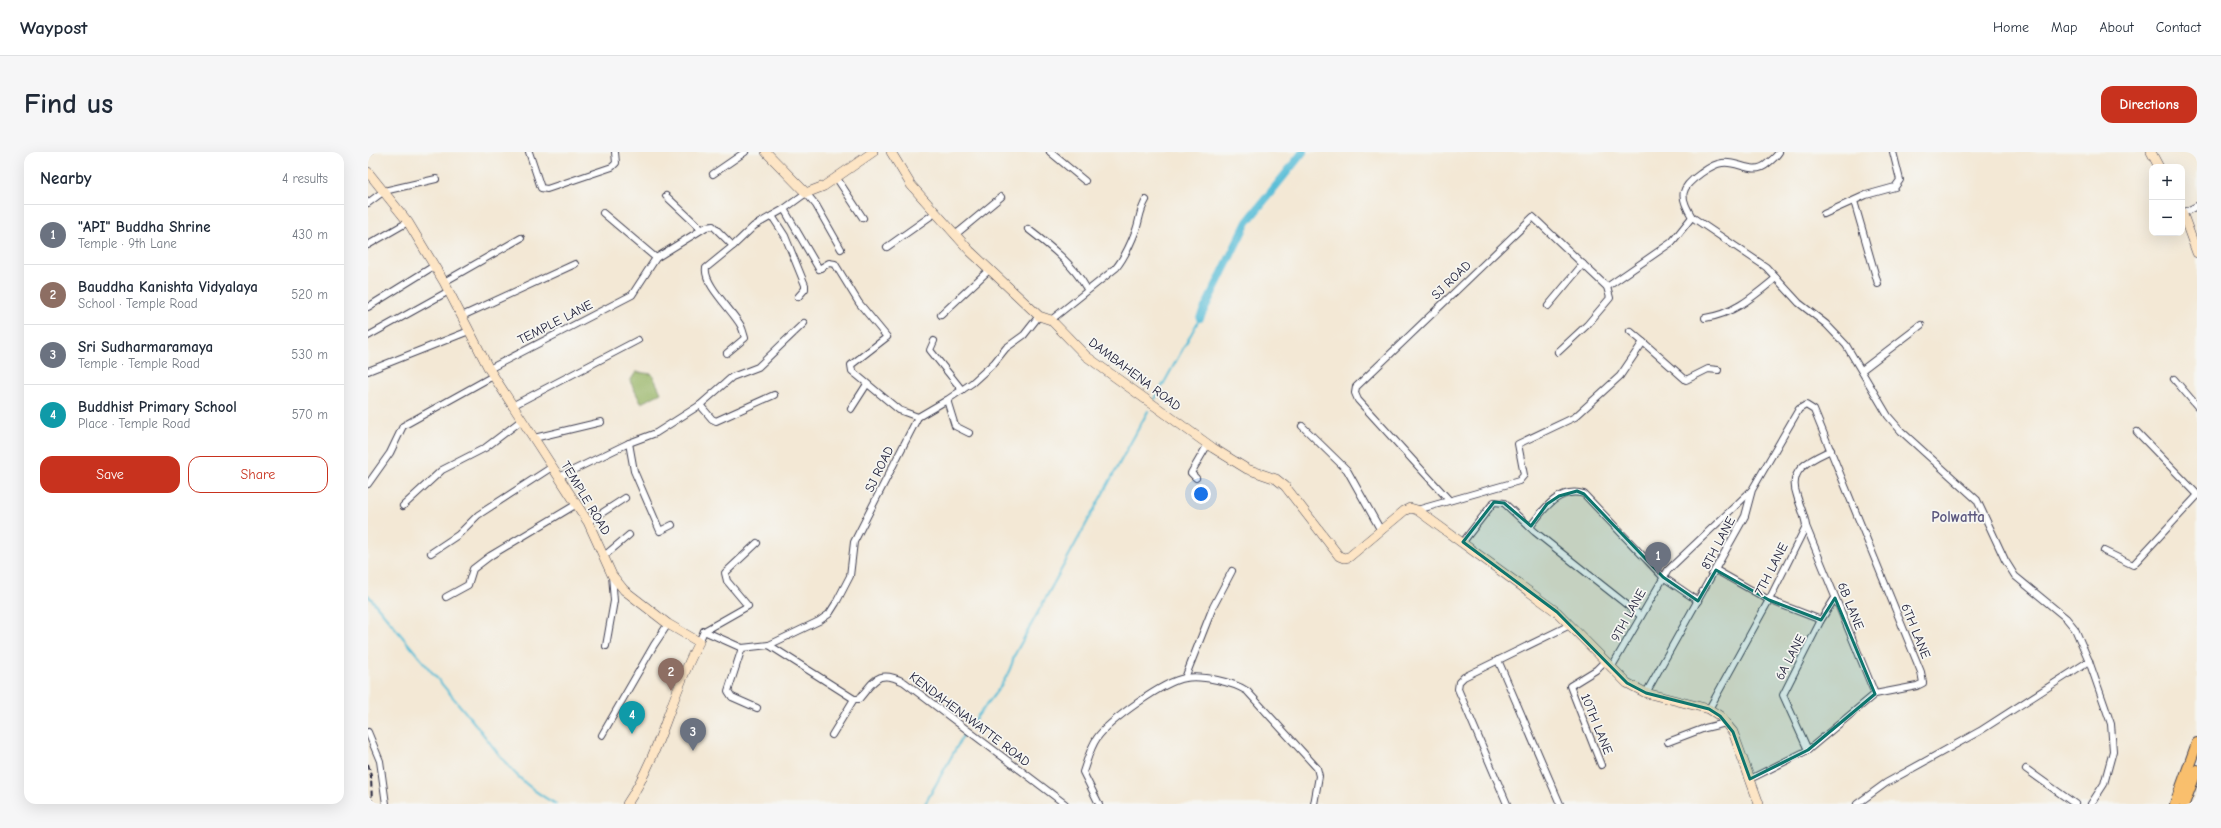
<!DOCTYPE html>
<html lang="en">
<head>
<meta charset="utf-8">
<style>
	:root { --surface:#fff; --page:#f6f6f7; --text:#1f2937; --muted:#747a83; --line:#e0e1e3; --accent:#c8321e }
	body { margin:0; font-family:"Comic Neue",sans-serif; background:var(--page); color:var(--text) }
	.controls { position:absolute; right:12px; top:12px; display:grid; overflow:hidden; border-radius:8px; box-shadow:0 4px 16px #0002 }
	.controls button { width:36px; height:36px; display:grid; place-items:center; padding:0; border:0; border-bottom:1px solid var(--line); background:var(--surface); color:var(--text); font:20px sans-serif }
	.you { position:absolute; left:833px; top:342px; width:14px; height:14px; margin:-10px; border:3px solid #fff; border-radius:50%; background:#1a73e8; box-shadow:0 0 0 6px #1a73e833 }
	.badge { display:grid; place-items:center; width:26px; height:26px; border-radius:50%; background:var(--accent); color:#fff; font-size:13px; font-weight:700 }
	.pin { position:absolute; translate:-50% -33px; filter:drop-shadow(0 1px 2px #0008) }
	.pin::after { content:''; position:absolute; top:21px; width:14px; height:12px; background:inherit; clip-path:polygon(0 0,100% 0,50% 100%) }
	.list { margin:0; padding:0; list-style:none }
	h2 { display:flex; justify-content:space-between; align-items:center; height:52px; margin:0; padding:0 16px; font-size:17px }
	h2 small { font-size:13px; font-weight:400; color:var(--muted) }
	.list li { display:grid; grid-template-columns:26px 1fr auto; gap:12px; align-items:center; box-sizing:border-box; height:60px; padding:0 16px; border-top:1px solid var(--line) }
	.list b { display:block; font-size:15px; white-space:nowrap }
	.list p { margin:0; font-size:13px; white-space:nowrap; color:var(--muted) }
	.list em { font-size:13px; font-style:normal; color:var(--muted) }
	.actions { display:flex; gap:8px; padding:12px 16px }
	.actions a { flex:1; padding:9px 0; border:1px solid var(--accent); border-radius:12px; text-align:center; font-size:14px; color:var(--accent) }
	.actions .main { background:var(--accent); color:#fff }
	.map { position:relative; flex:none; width:1829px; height:652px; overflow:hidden; border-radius:12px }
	header { display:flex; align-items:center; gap:24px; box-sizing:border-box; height:56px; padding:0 20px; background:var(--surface); border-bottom:1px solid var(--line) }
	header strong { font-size:19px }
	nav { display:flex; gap:22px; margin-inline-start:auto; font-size:14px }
	.intro { display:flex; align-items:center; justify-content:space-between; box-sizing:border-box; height:96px; padding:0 24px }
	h1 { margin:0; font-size:28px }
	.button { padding:10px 18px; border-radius:12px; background:var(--accent); color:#fff; font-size:14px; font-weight:700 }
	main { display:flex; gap:24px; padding:0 24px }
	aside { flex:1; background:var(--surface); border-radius:12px; box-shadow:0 4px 16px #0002 }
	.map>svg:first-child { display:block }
</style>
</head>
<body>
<header>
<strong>Waypost</strong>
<nav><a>Home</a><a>Map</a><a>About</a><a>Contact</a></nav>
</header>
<div class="intro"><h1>Find us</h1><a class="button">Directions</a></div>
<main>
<aside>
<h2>Nearby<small>4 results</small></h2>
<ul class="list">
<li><span class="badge" style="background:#6b7280">1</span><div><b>&quot;API&quot; Buddha Shrine</b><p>Temple · 9th Lane</p></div><em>430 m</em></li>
<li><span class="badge" style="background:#8d6e63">2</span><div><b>Bauddha Kanishta Vidyalaya</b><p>School · Temple Road</p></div><em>520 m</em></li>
<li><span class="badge" style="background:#6b7280">3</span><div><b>Sri Sudharmaramaya</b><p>Temple · Temple Road</p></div><em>530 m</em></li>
<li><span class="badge" style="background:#0f9aa8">4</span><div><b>Buddhist Primary School</b><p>Place · Temple Road</p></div><em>570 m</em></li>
</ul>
<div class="actions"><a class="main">Save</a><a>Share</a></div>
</aside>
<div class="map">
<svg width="1829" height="652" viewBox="0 0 1829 652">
	<rect width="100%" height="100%" fill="#f6f6f2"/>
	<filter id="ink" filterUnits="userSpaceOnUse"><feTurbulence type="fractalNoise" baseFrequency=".025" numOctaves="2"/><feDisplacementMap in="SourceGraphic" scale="8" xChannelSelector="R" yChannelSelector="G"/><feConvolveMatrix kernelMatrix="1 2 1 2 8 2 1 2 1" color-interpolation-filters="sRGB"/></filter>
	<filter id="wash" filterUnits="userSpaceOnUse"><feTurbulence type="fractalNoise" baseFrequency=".012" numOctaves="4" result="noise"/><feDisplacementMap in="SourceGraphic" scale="16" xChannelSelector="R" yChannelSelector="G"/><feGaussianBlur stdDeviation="0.9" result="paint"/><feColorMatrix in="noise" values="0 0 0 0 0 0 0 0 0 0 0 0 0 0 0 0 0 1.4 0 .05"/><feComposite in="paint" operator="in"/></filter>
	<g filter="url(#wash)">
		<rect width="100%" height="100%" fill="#f3e8d5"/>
		<path fill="#99b567" stroke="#5e6c51" d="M 268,220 L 284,222 L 293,241 L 273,251 L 262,229 Z"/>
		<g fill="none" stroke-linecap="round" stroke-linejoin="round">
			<g stroke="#59bdd7" stroke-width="2">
				<path d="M 787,247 L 832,166"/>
				<path d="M 0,443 C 34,485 69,526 103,567 C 132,602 146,630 188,652"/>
				<path d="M 602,574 C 617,553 641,530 646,504 L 780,259"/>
				<path d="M 557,652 L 596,582"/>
			</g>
			<path stroke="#59bdd7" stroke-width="8" d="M 832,166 L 879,70 L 935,0"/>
		</g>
	</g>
	<g filter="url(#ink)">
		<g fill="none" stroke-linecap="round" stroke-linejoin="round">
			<g stroke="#414052" stroke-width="8">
				<g id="street">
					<path d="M 161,0 L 173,36 L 179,37 L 244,15 L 248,11 L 247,0"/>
					<path d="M 682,0 L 717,29"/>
					<path d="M 1411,0 C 1408,5 1404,8 1400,11 C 1385,25 1370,8 1354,11 C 1345,12 1338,18 1332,22 C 1312,36 1311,44 1324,65 L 1398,115 L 1431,151 L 1458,172 L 1478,193 L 1520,264 L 1533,279 L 1609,348 L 1637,408 L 1647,424 L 1698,466 L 1707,477 L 1721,509 L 1743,572 L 1745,599 L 1736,632 L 1723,652"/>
					<path d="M 0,1 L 1,0"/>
					<path d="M 345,22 L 377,0"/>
					<path d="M 468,25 L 495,66"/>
					<path d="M 298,44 L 333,77"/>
					<path d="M 1486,49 L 1510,132"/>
					<path d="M 0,51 L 16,39 L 68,27"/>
					<path d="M 416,57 L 451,117 L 461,111 L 467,112 L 491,151 L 519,185 L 483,213 L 484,219 L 531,258 L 550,265"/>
					<path d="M 235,61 L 288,106"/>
					<path d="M 1815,61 L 1829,54"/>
					<path d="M 1456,62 L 1498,43 L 1527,35 L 1532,28 L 1525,0"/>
					<path d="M 404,64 L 417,84 L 437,133 L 437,137 L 430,145"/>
					<path d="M 660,77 C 682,94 705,112 719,137"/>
					<path d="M 587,83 L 633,45"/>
					<path d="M 0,93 L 40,70"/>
					<path d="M 519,95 L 567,61"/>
					<path d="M 76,130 L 153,86"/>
					<path d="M 1239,135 L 1304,90 L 1324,65"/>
					<path d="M 1180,154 L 1215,112"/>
					<path d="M 0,155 L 66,114"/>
					<path d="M 573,163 L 621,118"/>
					<path d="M 94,164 L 207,112"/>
					<path d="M 1337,166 C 1366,162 1386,144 1408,126"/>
					<path d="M 683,168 L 748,116 C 757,105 763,91 768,78 C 772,67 771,60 778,48"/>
					<path d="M 0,184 L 81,139"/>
					<path d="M 566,189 L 562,198 L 594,238"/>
					<path d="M 1275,190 L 1318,228 L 1340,217 L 1350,218"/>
					<path d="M 359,201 L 377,186 C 376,183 375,178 373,174 C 365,159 335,132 338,116 L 365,94 L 386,74 L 416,57 L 438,41 L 448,53 L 473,97"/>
					<path d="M 121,217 L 264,143 L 288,106 L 338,75 L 345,74 L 365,94"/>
					<path d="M 1494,218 L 1553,173"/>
					<path d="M 0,219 L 101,179"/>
					<path d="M 1806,227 L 1829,254"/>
					<path d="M 579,248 L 587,274 L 601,281"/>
					<path d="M 332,253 L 364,225 L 390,215 L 436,171"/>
					<path d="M 144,254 L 270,188"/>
					<path d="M 483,257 L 499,232"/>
					<path d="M 934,274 L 979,318 L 1012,377"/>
					<path d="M 1769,280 L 1829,342"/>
					<path d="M 166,286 L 233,270"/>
					<path d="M 261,291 L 266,319 L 292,379 L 304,373"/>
					<path d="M 191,325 L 261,291 L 288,281 L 332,253 L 344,267 L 348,269 L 406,243"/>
					<path d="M 828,326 L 823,321 L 840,292"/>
					<path d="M 0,332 L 22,301 L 35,274 L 125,224"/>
					<path d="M 1081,348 L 990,248 L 987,241 L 988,235 L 1165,65 L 1239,135 L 1242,146 L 1219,173 L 1190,200"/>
					<path d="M 35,354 L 74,318 L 117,296 L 154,268"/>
					<path d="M 1049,358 L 1151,329 L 1156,323 L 1150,292 L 1207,265 L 1252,224 L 1275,190 L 1262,179"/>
					<path d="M 220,370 L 257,346"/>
					<path d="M 1438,374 L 1507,542"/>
					<path d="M 1162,375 C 1175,358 1191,334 1216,342 L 1295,425 L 1330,449"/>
					<path d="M 1095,390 L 1126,350 L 1136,351 L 1167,380 L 1273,464"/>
					<path d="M 1736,399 L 1765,413 L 1829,344"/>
					<path d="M 63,401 L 90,383 L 110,363 L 184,315"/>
					<path d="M 236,404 L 261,383"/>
					<path d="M 1348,418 L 1401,448 L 1453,468"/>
					<path d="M 78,445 L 100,433 L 105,417 L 122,404 L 209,352"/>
					<path d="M 336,479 L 380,454 L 359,429 L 357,421 L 389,391"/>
					<path d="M 331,490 L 336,479 L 374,496 L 401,493 L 486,547 L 491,547 C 507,528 510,517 536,530 L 697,652"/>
					<path d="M 401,493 L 451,469 L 461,462 L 468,451 L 482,424 L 486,390 L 550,265 L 579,248 L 604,231 L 626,211 L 638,196 L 656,183 L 671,164"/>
					<path d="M 238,494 L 246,449 L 244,423"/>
					<path d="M 374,496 L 360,539 L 364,545 L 389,556"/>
					<path d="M 1130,508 L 1192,652"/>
					<path d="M 1243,516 L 1300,418 L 1383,339"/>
					<path d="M 817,526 L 845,455 L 864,419"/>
					<path d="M 1278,541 L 1377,364 L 1384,338 L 1431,257 L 1438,253 L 1446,258 L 1553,520 L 1555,531 L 1549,534 L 1507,542 L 1440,598 L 1382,627"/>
					<path d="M 1341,557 L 1401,448 L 1438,374 C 1437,364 1432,354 1429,344 C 1419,317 1442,308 1463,298"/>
					<path d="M 0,580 L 12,609 L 18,652"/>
					<path d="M 234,583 L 286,493 L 300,472"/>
					<path d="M 464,583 L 486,547"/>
					<path d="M 1300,590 L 1337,576 L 1358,571"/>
					<path d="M 1440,598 L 1415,543 L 1453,468 L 1467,446"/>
					<path d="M 1233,613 L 1202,534 L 1228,518 L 1237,509"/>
					<path d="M 1658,617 L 1707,652"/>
					<path d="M 731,652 L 715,620 C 719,609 722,596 729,586 C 741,569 796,529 817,526 C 834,523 865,530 879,539 L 949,616 L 951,624 L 946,652"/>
					<path d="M 1139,652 L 1090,537 L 1091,530 L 1096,525 L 1202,473"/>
					<path d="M 1489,652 L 1518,631 L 1612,579 L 1721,509"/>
				</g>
			</g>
			<g stroke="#414052" stroke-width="10">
				<g id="secondary">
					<path d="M 398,0 L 438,41 L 456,34 L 505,0"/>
					<path d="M 523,0 L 543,33 L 602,99 L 671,164 L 683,168 L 718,204 L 845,296 L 879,317 L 908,327 L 917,334 L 971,404 L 976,406 L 981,405 L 1036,359 L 1042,356 L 1049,358 L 1189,460 L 1259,531 L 1278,541 L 1341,557 L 1352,564 L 1365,580 L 1391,652"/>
					<path d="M 1783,0 L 1791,15"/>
					<path d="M 0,20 L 40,70 L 76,130 L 121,217 L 220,370 L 244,423 L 256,438 L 300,472 L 331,490 C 303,542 292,603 259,652"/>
					<path d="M 1814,60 L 1829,101"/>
				</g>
			</g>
			<g stroke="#414052" stroke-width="12">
				<g id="primary">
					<path d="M 1807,652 L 1829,591"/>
					<path d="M 1816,652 L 1829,618"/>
				</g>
			</g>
			<use href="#street" stroke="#fff" stroke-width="6"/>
			<use href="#secondary" stroke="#fde5c5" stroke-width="9"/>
			<use href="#primary" stroke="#f9bf6d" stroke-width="10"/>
			<path stroke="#22223b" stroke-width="2" stroke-dasharray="6 3" stroke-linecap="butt" d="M 0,612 L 3,624 L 4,652"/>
		</g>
	</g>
	<path fill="#0f766e" fill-opacity="0.2" stroke="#0f766e" stroke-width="3" stroke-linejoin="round" d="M 1209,339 L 1216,342 L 1295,425 L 1330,449 L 1348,418 L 1401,448 L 1453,468 L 1467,446 L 1507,542 L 1440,598 L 1382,627 L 1365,580 L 1352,564 L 1341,557 L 1278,541 L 1259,531 L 1189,460 L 1095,390 L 1126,350 L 1136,351 L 1163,374 L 1179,352 L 1191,344 Z"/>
	<g text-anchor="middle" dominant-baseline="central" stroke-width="3.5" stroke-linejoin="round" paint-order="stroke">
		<g font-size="13" fill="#22223b" stroke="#f6f6f2">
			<text transform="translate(1083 128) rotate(-44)">SJ ROAD</text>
			<text transform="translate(187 170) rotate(-27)">TEMPLE LANE</text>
			<text transform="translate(767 222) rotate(37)">DAMBAHENA ROAD</text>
			<text transform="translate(511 317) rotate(-64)">SJ ROAD</text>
			<text transform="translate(218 346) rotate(59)">TEMPLE ROAD</text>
			<text transform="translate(1350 391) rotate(-62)">8TH LANE</text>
			<text transform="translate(1403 417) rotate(-63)">7TH LANE</text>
			<text transform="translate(1483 454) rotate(68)">6B LANE</text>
			<text transform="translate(1260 463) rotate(-61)">9TH LANE</text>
			<text transform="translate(1548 479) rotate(68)">6TH LANE</text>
			<text transform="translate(1422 505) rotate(-62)">6A LANE</text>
			<text transform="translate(602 567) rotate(37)">KENDAHENAWATTE ROAD</text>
			<text transform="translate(1229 572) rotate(68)">10TH LANE</text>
		</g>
		<g font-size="15" font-weight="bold" fill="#5b577e" stroke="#f6f6f2">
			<text x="1590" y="365">Polwatta</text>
		</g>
	</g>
</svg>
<div class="controls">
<button>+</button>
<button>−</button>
</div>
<div class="you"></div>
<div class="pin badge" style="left:1290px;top:423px;background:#6b7280">1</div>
<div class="pin badge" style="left:303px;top:539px;background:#8d6e63">2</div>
<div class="pin badge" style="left:325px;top:599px;background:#6b7280">3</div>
<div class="pin badge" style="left:264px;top:582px;background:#0f9aa8">4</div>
</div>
</main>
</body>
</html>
